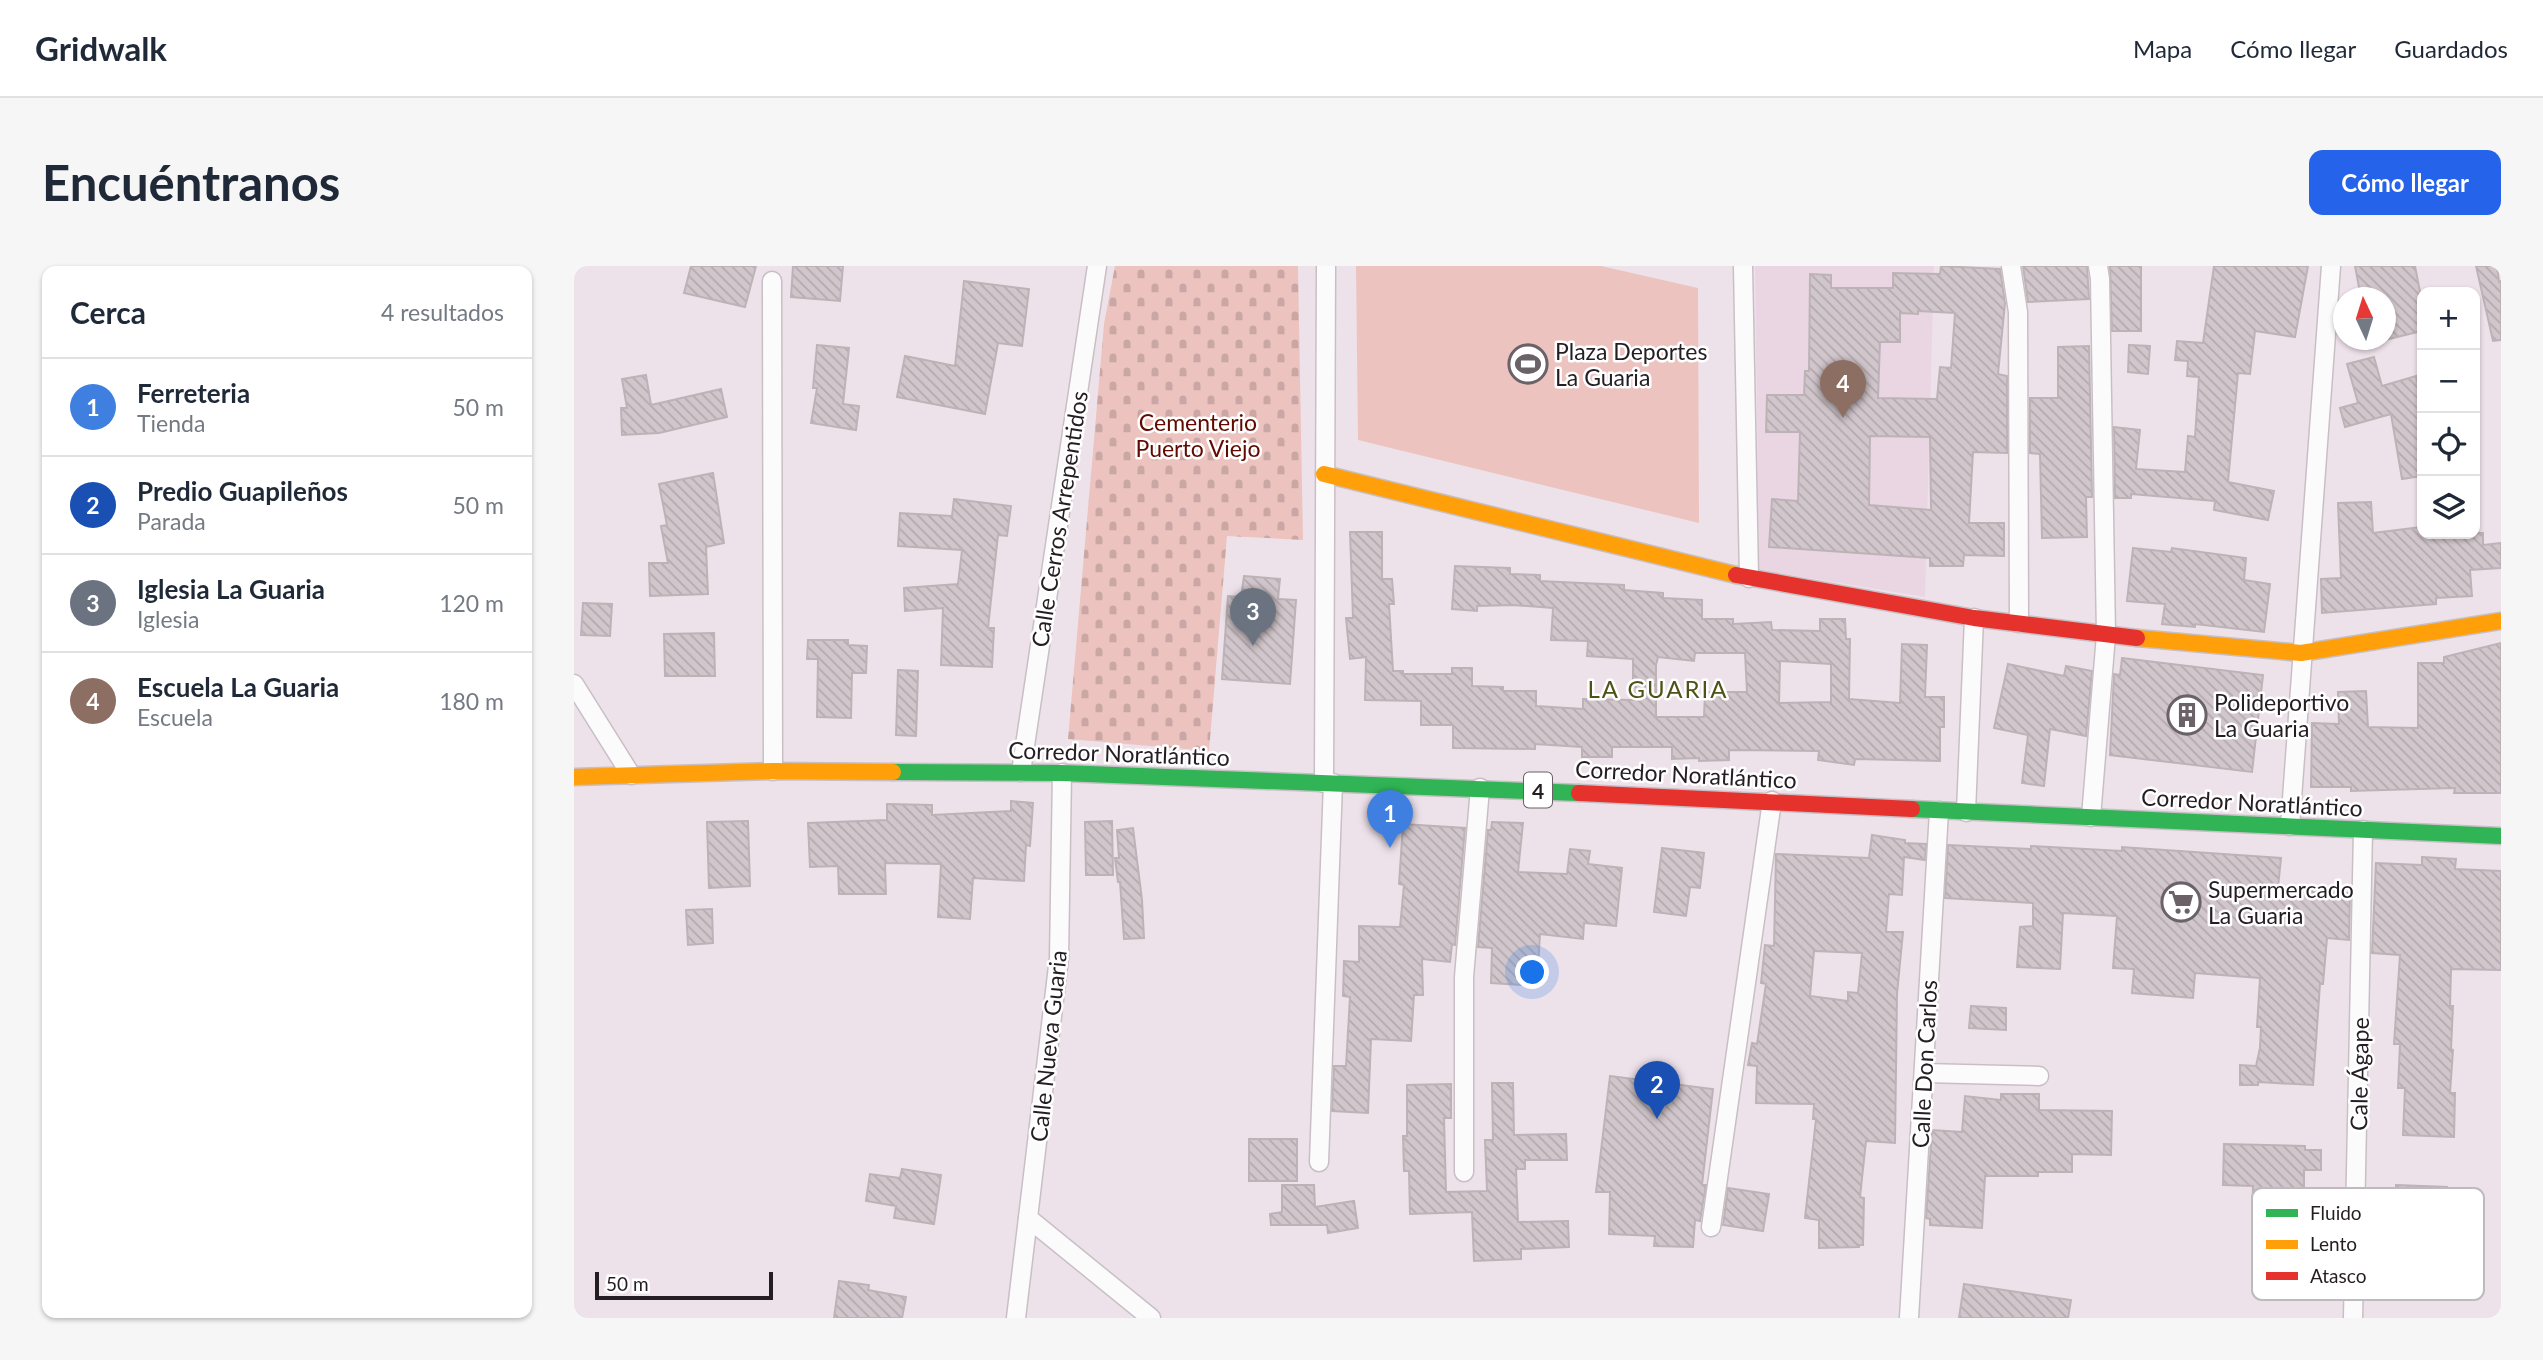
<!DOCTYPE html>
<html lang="es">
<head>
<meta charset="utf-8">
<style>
	:root { --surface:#fff; --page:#f6f6f7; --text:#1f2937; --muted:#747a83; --line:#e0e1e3; --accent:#2563eb }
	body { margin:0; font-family:Lato,sans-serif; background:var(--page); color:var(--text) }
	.controls { position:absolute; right:21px; top:21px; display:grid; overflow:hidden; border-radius:14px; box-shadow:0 2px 5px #0004 }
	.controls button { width:63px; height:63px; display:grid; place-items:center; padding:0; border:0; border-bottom:2px solid var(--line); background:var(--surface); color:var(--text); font:35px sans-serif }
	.compass { position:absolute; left:1759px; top:21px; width:63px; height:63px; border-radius:50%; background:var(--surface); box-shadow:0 2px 5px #0004; rotate:356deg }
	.scale { position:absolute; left:21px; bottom:18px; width:178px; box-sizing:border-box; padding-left:7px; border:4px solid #241d22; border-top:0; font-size:19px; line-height:24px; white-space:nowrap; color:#241d22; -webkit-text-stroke:5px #fff; paint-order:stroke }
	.you { position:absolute; left:959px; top:707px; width:24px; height:24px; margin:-18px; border:5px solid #fff; border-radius:50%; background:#1a73e8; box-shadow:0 0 0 10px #1a73e833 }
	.badge { display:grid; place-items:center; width:46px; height:46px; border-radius:50%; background:var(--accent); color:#fff; font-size:23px; font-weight:700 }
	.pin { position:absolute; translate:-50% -58px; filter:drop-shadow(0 2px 4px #0008) }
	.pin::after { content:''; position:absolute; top:37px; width:24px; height:21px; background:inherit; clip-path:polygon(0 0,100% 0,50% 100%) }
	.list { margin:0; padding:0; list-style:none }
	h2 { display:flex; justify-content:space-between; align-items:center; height:91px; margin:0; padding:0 28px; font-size:30px }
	h2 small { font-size:23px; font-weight:400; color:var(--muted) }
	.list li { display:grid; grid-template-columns:46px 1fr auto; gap:21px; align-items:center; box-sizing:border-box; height:98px; padding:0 28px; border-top:2px solid var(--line) }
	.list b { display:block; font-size:26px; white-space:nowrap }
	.list p { margin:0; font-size:23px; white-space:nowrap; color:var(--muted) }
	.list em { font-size:23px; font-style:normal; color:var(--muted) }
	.icon { flex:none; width:38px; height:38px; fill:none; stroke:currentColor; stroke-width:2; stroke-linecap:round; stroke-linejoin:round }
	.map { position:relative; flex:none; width:1927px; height:1052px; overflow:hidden; border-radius:14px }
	header { display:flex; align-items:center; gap:42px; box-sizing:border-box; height:98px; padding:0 35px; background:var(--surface); border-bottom:2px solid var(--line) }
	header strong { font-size:33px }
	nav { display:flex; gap:38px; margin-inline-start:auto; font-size:24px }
	.intro { display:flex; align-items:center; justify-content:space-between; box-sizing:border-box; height:168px; padding:0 42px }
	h1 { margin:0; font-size:49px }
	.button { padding:18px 32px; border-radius:14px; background:var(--accent); color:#fff; font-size:24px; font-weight:700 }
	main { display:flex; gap:42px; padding:0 42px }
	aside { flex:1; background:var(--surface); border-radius:14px; box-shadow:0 2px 5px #0004 }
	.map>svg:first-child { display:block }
</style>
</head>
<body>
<header>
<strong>Gridwalk</strong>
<nav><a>Mapa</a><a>Cómo llegar</a><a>Guardados</a></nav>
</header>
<div class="intro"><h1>Encuéntranos</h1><a class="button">Cómo llegar</a></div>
<main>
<aside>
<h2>Cerca<small>4 resultados</small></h2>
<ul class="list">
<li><span class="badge" style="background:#3f7fe0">1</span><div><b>Ferreteria</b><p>Tienda</p></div><em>50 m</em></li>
<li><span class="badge" style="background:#1a4fb4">2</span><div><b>Predio Guapileños</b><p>Parada</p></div><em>50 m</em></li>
<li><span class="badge" style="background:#6b7280">3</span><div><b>Iglesia La Guaria</b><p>Iglesia</p></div><em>120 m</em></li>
<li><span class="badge" style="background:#8d6e63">4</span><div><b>Escuela La Guaria</b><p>Escuela</p></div><em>180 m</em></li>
</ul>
</aside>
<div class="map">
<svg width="1927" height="1052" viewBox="0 0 1927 1052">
	<defs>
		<pattern id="cemetery-stones" width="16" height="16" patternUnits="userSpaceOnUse" patternTransform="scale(1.75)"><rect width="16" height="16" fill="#ecc3bf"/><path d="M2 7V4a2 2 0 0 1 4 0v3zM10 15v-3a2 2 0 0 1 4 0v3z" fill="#caa7a4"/></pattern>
		<pattern id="building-back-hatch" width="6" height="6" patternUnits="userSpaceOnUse" patternTransform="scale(1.75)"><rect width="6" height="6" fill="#d1c6cb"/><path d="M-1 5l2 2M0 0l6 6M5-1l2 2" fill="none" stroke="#b3aaae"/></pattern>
	</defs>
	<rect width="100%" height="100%" fill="#eee2ea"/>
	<path fill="#ead6e3" d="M 1181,0 L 1360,0 L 1351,331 L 1185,304 Z"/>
	<path fill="#ecc3bf" d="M 782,0 L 1027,0 L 1124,22 L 1125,257 L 784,174 Z"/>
	<path fill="url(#cemetery-stones)" d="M 541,0 L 724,0 L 729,274 L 653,270 L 635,485 L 494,473 L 530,58 Z"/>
	<g fill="url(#building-back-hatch)" stroke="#bdb3b7" stroke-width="2" fill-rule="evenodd">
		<path d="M 117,0 L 182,0 L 171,41 L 110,27 Z"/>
		<path d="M 219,0 L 269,0 L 266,35 L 217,31 Z"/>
		<path d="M 1367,0 L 1426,3 L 1431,37 L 1424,108 L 1433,110 L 1433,187 L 1399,186 L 1395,257 L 1430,257 L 1430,290 L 1390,289 L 1389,300 L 1356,300 L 1356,292 L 1195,281 L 1198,233 L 1224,235 L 1226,166 L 1192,166 L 1193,129 L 1230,129 L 1231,105 L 1235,105 L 1236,8 L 1257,9 L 1257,22 L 1319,22 L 1319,7 L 1366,8 ZM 1344,45 L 1381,47 L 1377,102 L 1366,101 L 1363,133 L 1304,132 L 1306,76 L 1326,76 L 1326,47 L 1344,48 ZM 1296,170 L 1356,171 L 1357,244 L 1295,239 Z"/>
		<path d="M 1449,0 L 1513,0 L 1515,33 L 1454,36 Z"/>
		<path d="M 1536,0 L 1567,0 L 1567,65 L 1538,65 Z"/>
		<path d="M 1640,0 L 1734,0 L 1721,71 L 1681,65 L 1676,108 L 1664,107 L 1654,216 L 1700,225 L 1694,254 L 1640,244 L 1641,235 L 1557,228 L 1557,232 L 1541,232 L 1540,161 L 1566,164 L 1562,203 L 1611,206 L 1614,170 L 1621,171 L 1625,111 L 1613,110 L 1614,95 L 1601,94 L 1603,75 L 1629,77 Z"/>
		<path d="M 1781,0 L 1841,0 L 1848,36 L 1848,65 L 1811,74 L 1811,32 L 1787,32 Z"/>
		<path d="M 1902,0 L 1923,0 L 1925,16 L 1927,15 L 1927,74 L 1919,75 Z"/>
		<path d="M 390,15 L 455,23 L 448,80 L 424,77 L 411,148 L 323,131 L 331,90 L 381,100 Z"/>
		<path d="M 243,79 L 275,82 L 269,138 L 285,140 L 282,164 L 237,157 L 243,122 L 239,122 Z"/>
		<path d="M 1555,79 L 1576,80 L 1574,108 L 1554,106 Z"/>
		<path d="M 1515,80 L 1518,231 L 1512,231 L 1513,271 L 1468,272 L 1466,188 L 1456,187 L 1456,132 L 1484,132 L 1484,81 Z"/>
		<path d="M 1800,91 L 1808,120 L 1842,110 L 1848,136 L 1848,210 L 1828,213 L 1817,148 L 1771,161 L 1766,142 L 1784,137 L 1773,98 Z"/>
		<path d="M 72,109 L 77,139 L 147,123 L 153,151 L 85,167 L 48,169 L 47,142 L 53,142 L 48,113 Z"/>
		<path d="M 139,207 L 150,277 L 132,281 L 134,328 L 76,330 L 75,297 L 94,297 L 87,260 L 93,259 L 85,218 Z"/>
		<path d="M 380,233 L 437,240 L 433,270 L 424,269 L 414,362 L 420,362 L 418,401 L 367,399 L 369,342 L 331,345 L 330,322 L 384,318 L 388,284 L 324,280 L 326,247 L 378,250 Z"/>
		<path d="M 1797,236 L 1799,267 L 1848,261 L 1848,268 L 1909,267 L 1909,279 L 1927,277 L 1927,302 L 1896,304 L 1898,330 L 1862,332 L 1862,338 L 1748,347 L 1747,313 L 1767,312 L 1764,237 Z"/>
		<path d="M 776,266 L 808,266 L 808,313 L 818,313 L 820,338 L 815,338 L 819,405 L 829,405 L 829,408 L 878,408 L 878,402 L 898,402 L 898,420 L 929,421 L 929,425 L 962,425 L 962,440 L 1009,443 L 1009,433 L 1059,434 L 1059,393 L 1013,390 L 1014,375 L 977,374 L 979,342 L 939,339 L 903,340 L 903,345 L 878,343 L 881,300 L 936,302 L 936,308 L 966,309 L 966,315 L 1050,319 L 1050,324 L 1089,327 L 1089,332 L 1128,334 L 1128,353 L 1159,353 L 1159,358 L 1197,356 L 1198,364 L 1246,365 L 1246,353 L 1271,353 L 1272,373 L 1276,373 L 1275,433 L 1326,437 L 1328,378 L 1353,379 L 1351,431 L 1370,431 L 1370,461 L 1366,461 L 1366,495 L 1281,493 L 1280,499 L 1244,494 L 1245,485 L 1155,484 L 1155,494 L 1125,495 L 1125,492 L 1098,493 L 1098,481 L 1038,481 L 1038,491 L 1008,491 L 1008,481 L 961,478 L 961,483 L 879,482 L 879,459 L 847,459 L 847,435 L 791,434 L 792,391 L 776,393 L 772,352 L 779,352 ZM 1121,387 L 1171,387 L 1173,426 L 1131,426 L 1130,451 L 1082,451 L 1082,399 L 1084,391 L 1120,395 ZM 1206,395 L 1257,398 L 1257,436 L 1205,437 Z"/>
		<path d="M 1559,282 L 1597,286 L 1598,282 L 1672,292 L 1670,314 L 1696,318 L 1690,366 L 1621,358 L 1621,361 L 1588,358 L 1591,338 L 1553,335 Z"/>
		<path d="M 670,310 L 706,313 L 704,333 L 722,334 L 716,418 L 648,413 L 654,330 L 667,331 Z"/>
		<path d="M 9,337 L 38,338 L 36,370 L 7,369 Z"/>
		<path d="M 140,367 L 141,410 L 91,410 L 90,368 Z"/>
		<path d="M 234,374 L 274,374 L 274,379 L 293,380 L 292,407 L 278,407 L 277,452 L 243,451 L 244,393 L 233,393 Z"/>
		<path d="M 1927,377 L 1927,527 L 1880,527 L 1881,522 L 1777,525 L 1777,521 L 1737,521 L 1738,457 L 1765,458 L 1764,426 L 1792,425 L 1794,461 L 1844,462 L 1844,397 L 1870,397 L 1870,391 Z"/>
		<path d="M 1548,392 L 1689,409 L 1678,506 L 1536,489 L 1540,408 L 1546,409 Z"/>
		<path d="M 1434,398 L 1490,410 L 1492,400 L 1518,405 L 1512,470 L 1476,463 L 1470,520 L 1448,517 L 1454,469 L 1420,462 Z"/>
		<path d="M 324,404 L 344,405 L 342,470 L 322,469 Z"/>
		<path d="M 437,535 L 459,537 L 456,580 L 452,579 L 450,615 L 399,612 L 396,653 L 364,651 L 367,598 L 311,597 L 312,628 L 265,628 L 264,600 L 236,601 L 234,557 L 313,554 L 313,538 L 358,539 L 358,549 L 437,545 Z"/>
		<path d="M 174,555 L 176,620 L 135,622 L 133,556 Z"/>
		<path d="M 538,555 L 539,609 L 512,609 L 511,556 Z"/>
		<path d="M 918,556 L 949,557 L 944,606 L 993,608 L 996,583 L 1016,585 L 1014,598 L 1048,602 L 1042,660 L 1010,657 L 1009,673 L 966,668 L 963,720 L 917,717 L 918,682 L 904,681 L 914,564 L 917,564 Z"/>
		<path d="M 829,558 L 891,562 L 881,679 L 878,678 L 876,696 L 848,693 L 849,729 L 840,729 L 837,775 L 797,773 L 794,847 L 758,845 L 760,800 L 772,800 L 776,731 L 769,730 L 770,695 L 785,696 L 785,660 L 826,661 L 830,619 L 825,618 Z"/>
		<path d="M 559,562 L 568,634 L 570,672 L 550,673 L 546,616 L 544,616 L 541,592 L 545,592 L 543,564 Z"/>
		<path d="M 1298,569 L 1331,574 L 1331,577 L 1352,578 L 1351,594 L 1330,591 L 1328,629 L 1315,628 L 1312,666 L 1329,666 L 1323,728 L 1321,877 L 1292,875 L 1286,931 L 1290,932 L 1289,979 L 1285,979 L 1285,981 L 1245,982 L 1245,954 L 1231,952 L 1242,853 L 1239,853 L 1240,838 L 1182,837 L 1183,800 L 1174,799 L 1178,777 L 1183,778 L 1192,718 L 1187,717 L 1191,679 L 1200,680 L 1202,588 L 1295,592 ZM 1240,685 L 1288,687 L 1284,727 L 1274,726 L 1274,735 L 1236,730 Z"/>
		<path d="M 1374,579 L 1457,583 L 1457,580 L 1548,585 L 1548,581 L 1707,592 L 1704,622 L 1776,627 L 1775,674 L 1753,672 L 1749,718 L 1746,718 L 1739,819 L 1684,816 L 1684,819 L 1666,819 L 1666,799 L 1682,800 L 1686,782 L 1687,761 L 1683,761 L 1686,712 L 1621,707 L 1619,732 L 1558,727 L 1560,703 L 1539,702 L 1543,650 L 1489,647 L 1486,703 L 1443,701 L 1446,661 L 1459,660 L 1459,637 L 1371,632 Z"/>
		<path d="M 1088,582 L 1130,587 L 1126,622 L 1116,621 L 1112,650 L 1080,646 Z"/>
		<path d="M 1848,591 L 1882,593 L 1881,603 L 1927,605 L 1927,704 L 1877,703 L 1876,740 L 1879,740 L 1877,783 L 1879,784 L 1876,827 L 1881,827 L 1880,871 L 1829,869 L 1831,822 L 1824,822 L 1826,778 L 1820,778 L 1826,689 L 1798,687 L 1802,597 L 1848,599 Z"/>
		<path d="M 138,643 L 139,677 L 114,679 L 112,644 Z"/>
		<path d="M 1397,740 L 1432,742 L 1432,764 L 1395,762 Z"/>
		<path d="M 1036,810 L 1139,823 L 1128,919 L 1132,919 L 1126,955 L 1121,954 L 1119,981 L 1080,980 L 1081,970 L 1035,968 L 1036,926 L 1022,926 Z"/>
		<path d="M 918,817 L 939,817 L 940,869 L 992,868 L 993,894 L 951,894 L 951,903 L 942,903 L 944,956 L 994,955 L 995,981 L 947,983 L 947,993 L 900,995 L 898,946 L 836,948 L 835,905 L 830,905 L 829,870 L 833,870 L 833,819 L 877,818 L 877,852 L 870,852 L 872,926 L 913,925 L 911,874 L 919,874 Z"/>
		<path d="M 1427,828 L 1465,828 L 1465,844 L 1538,845 L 1537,889 L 1498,888 L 1498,906 L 1464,906 L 1464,910 L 1411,910 L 1408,962 L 1356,959 L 1356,953 L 1352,952 L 1358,864 L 1388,866 L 1391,830 L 1427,834 Z"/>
		<rect x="675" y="873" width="48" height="42"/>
		<path d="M 1650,878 L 1731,880 L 1731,884 L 1747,884 L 1747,904 L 1730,904 L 1730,941 L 1742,941 L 1741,964 L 1678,965 L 1679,920 L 1649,919 Z"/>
		<path d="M 328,903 L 367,909 L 360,958 L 320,952 L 322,940 L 292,935 L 296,908 L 326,912 Z"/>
		<path d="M 708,919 L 740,919 L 741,941 L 780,935 L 784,962 L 754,967 L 753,959 L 697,959 L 696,948 L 708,946 Z"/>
		<path d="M 1822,919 L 1873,921 L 1872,967 L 1821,964 Z"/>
		<path d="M 1154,922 L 1195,928 L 1189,965 L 1149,959 Z"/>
		<path d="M 265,1015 L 295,1019 L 294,1024 L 332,1031 L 328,1052 L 260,1052 Z"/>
		<path d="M 1390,1018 L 1497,1034 L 1494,1052 L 1385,1052 Z"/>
	</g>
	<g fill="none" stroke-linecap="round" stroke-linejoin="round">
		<g stroke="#c8bfc5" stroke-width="21">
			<g id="street">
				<path d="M 1169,0 L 1175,312"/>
				<path d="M 1437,0 L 1444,46 L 1445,357"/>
				<path d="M 198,15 L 199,505"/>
				<path d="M 0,418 L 57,509"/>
				<path d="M 447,506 L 523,0"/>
				<path d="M 750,517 L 752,0"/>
				<path d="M 1392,546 L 1400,352"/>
				<path d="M 1517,551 L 1532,369 L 1526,13 L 1524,0"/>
				<path d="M 1716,560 L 1757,0"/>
				<path d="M 1350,807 L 1465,810"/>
				<path d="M 745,896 L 759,517"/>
				<path d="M 890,906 L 890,711 L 906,522"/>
				<path d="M 454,952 L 577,1052"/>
				<path d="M 1137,961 L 1198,535"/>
				<path d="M 442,1052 L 485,692 L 488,507"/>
				<path d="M 1335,1052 L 1365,545"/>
				<path d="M 1779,1052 L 1789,564"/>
			</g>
		</g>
		<g stroke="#c8bfc5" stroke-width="19">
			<g id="fast">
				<path d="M 319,506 L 488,507 L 1005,527"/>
				<path d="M 1338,543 L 1927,570"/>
			</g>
		</g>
		<g stroke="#c8bfc5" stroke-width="19">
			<g id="slow">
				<path d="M 750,208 L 1162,309"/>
				<path d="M 1563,372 L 1727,387 L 1927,355"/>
				<path d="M 0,511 L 199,505 L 319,506"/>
			</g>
		</g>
		<g stroke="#c8bfc5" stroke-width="19">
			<g id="jam">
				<path d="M 1162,309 L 1400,352 L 1563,372"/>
				<path d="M 1005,527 L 1338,543"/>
			</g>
		</g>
		<use href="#street" stroke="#fcfbfc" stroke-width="18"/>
		<use href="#fast" stroke="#30b455" stroke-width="16"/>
		<use href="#slow" stroke="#ff9f0a" stroke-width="16"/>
		<use href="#jam" stroke="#e5322d" stroke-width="16"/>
	</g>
	<defs>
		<g id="stadium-ring" transform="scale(2.0125)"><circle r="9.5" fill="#fff" stroke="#6b6268" stroke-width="1.5"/><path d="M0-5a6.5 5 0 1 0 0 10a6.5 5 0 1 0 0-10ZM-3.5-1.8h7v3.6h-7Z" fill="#6b6268"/></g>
		<g id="building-ring" transform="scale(2.0125)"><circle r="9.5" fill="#fff" stroke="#6b6268" stroke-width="1.5"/><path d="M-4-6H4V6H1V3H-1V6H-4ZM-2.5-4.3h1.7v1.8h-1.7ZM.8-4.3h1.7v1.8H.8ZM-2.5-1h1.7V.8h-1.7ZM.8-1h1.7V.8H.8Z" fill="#6b6268"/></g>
		<g id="supermarket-ring" transform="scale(2.0125)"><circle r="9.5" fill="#fff" stroke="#6b6268" stroke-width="1.5"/><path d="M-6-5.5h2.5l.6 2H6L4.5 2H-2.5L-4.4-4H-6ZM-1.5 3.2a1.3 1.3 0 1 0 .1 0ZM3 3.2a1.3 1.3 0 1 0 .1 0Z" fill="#6b6268"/></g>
	</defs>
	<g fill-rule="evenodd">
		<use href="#stadium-ring" x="954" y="98"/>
		<use href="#building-ring" x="1613" y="449"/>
		<use href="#supermarket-ring" x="1607" y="636"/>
	</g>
	<g text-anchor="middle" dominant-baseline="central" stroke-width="5" stroke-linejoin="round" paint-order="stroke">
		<rect fill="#fff" stroke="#666164" stroke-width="2" x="950" y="506.5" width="28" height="35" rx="5"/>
		<g font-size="21" font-weight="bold" fill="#241d22">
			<text x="964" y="524">4</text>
		</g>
		<g font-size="23" fill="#241d22" stroke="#fff" text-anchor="start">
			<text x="981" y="85">Plaza Deportes<tspan x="981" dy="26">La Guaria</tspan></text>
			<text x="1640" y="436">Polideportivo<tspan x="1640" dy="26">La Guaria</tspan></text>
			<text x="1634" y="623">Supermercado<tspan x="1634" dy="26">La Guaria</tspan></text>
		</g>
		<g font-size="23" fill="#600b00" stroke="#fff">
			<text x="624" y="156">Cementerio<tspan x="624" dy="26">Puerto Viejo</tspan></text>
		</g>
		<g font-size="23" fill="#241d22" stroke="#fff">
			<text transform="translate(485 253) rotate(-81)">Calle Cerros Arrepentidos</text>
			<text transform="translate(545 487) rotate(2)">Corredor Noratlántico</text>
			<text transform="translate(1112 508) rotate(3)">Corredor Noratlántico</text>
			<text transform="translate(1678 536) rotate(3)">Corredor Noratlántico</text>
			<text transform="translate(474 780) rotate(-84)">Calle Nueva Guaria</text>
			<text transform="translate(1350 798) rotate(-87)">Calle Don Carlos</text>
			<text transform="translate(1785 808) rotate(-89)">Cale Ágape</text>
		</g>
		<g font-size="24" letter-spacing="2" fill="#4f5216" stroke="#fff">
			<text x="1084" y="422">LA GUARIA</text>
		</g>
	</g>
	<rect x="1678" y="922" width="232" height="112" rx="10" fill="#fff" stroke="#bdbbbd" stroke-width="2"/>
	<rect x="1692" y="943" width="32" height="8" fill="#30b455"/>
	<rect x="1692" y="974" width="32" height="9" fill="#ff9f0a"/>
	<rect x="1692" y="1006" width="32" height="8" fill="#e5322d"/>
	<g font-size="19" fill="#241d22">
		<text x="1736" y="954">Fluido</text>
		<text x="1736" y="985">Lento</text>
		<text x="1736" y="1017">Atasco</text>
	</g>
</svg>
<div class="controls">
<button>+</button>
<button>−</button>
<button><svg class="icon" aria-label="locate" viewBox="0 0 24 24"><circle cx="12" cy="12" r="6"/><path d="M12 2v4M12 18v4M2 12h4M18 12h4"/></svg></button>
<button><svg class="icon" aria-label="layers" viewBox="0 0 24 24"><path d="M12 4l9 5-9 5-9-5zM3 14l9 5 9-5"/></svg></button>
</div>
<svg class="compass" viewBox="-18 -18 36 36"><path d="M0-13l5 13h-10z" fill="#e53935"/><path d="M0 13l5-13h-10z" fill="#747a83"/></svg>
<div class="scale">50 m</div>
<div class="you"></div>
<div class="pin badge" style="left:816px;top:582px;background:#3f7fe0">1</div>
<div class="pin badge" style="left:1083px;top:853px;background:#1a4fb4">2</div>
<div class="pin badge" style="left:679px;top:380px;background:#6b7280">3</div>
<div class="pin badge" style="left:1269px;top:152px;background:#8d6e63">4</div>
</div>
</main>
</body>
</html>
